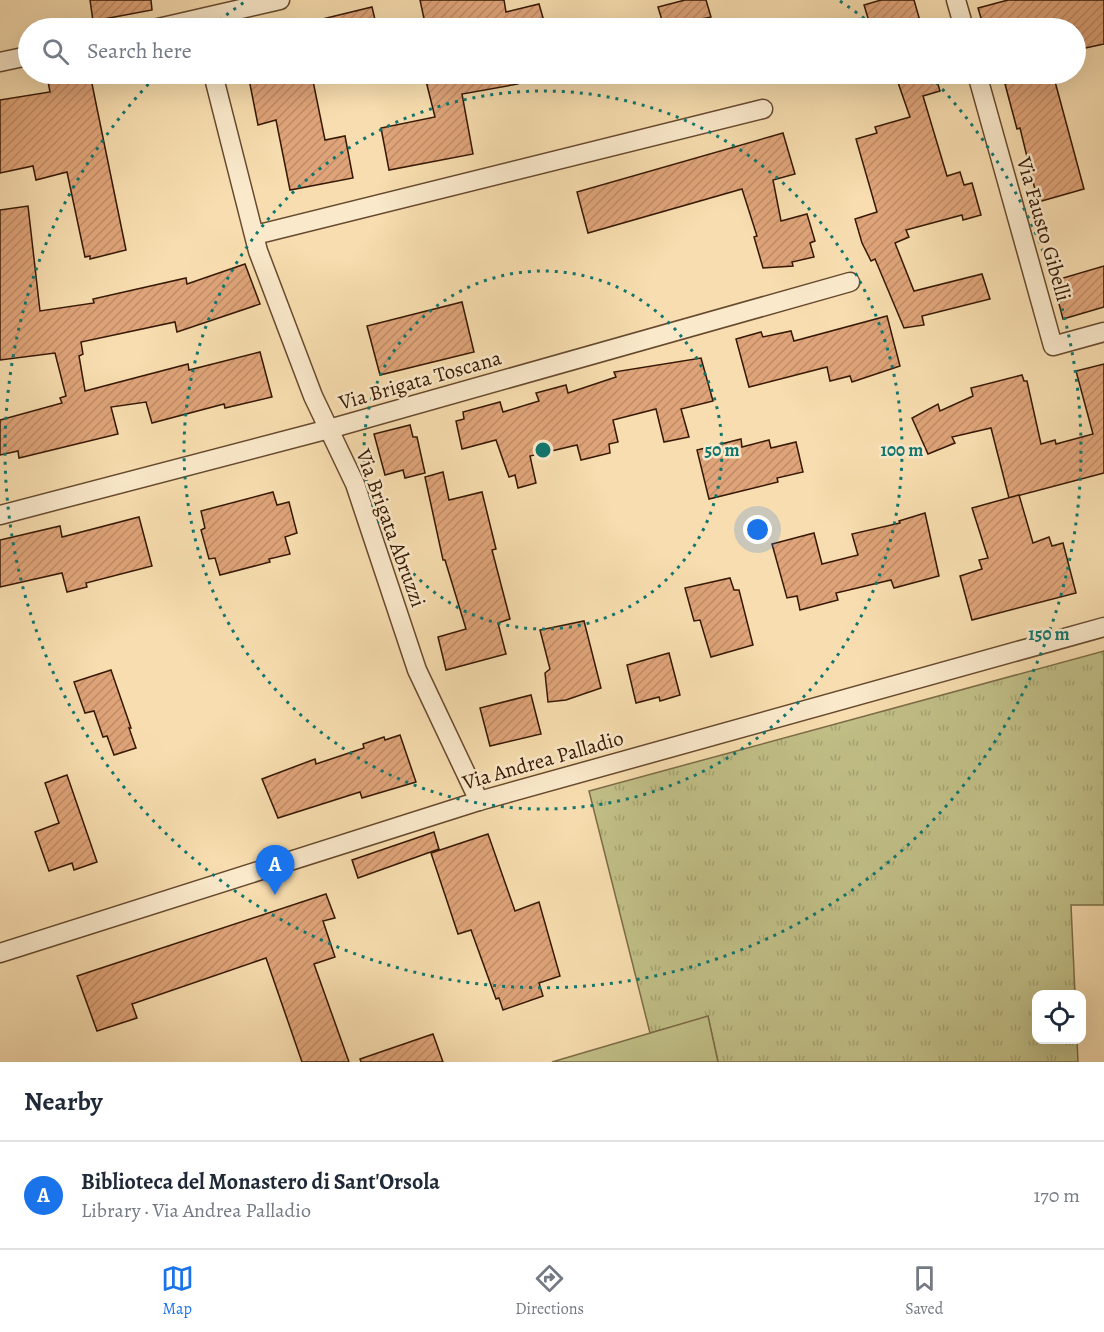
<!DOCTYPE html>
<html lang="en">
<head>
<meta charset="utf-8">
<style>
	:root { --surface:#fff; --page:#f2f2f3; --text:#1f2937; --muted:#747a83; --line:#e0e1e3; --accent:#1a73e8 }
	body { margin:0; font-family:Alegreya,serif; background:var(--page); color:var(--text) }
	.controls { position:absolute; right:18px; bottom:18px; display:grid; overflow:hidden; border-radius:12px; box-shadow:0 6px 24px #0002 }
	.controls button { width:54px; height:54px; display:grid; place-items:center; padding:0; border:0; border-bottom:2px solid var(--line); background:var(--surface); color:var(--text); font:30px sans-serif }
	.you { position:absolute; left:758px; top:530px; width:21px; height:21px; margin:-15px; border:4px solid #fff; border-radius:50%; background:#1a73e8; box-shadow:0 0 0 9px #1a73e833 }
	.badge { display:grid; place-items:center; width:39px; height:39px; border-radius:50%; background:var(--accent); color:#fff; font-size:20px; font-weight:700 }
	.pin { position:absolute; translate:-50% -50px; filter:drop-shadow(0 2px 3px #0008) }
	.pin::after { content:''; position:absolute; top:32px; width:21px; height:18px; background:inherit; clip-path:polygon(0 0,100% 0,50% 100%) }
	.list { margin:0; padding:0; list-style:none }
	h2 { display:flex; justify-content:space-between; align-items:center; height:78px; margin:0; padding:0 24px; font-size:26px }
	h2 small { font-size:20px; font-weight:400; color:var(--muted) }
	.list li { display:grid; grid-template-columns:39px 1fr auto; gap:18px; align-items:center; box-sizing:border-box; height:108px; padding:0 24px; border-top:2px solid var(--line) }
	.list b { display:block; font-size:22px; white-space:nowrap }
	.list p { margin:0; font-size:20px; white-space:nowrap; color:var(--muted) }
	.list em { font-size:20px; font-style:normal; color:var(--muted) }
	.icon { flex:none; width:33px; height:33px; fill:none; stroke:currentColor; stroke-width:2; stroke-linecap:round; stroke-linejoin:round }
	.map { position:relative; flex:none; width:1104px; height:1062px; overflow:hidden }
	.search { position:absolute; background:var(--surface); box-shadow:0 6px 24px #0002; left:18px; right:18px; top:18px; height:66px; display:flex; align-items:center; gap:15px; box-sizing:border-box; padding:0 21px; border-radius:33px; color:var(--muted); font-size:22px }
	.sheet { height:186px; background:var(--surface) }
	nav { display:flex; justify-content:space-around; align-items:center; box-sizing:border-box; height:84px; border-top:2px solid var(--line); background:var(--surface); font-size:16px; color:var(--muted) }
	nav a { display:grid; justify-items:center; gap:3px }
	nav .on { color:var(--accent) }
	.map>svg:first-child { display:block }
</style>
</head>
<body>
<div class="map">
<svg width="1104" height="1062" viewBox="0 0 1104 1062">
	<defs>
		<pattern id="grass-tufts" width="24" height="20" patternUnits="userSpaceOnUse" patternTransform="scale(1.5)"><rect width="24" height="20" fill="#c1bf87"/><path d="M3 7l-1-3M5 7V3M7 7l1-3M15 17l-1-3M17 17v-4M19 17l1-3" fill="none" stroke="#a6a373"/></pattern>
		<pattern id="building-hatch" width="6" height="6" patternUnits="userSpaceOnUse" patternTransform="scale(1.5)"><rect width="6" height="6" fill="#dfa479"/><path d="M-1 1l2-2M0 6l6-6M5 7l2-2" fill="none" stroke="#c08c67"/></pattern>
	</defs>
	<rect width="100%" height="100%" fill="#f7ddaf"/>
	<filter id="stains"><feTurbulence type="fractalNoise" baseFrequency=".00333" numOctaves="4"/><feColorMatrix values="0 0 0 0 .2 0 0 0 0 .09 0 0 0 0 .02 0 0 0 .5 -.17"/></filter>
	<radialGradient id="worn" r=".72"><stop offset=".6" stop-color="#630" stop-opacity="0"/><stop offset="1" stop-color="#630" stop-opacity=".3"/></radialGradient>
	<path fill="url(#grass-tufts)" stroke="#7c6c45" stroke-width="1.5" d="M 1104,651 L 1104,905 L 1071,905 L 1075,994 L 1036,994 L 1036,1040 L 1077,1040 L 1078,1062 L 718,1062 L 708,1017 L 650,1033 L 589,791 Z"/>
	<path fill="#c1bf87" stroke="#7c6c45" stroke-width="1.5" d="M 708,1016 L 718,1062 L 552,1062 Z"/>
	<g fill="url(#building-hatch)" stroke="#361803" stroke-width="1.5">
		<path d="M 90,0 L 151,0 L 152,10 L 93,21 Z"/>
		<path d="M 420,0 L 504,0 L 506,12 L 539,4 L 546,28 L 426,28 Z"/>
		<path d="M 685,0 L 706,0 L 711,17 L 664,27 L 658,7 Z"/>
		<path d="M 881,0 L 914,0 L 922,28 L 871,28 L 864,5 Z"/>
		<path d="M 1008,0 L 1104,0 L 1104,44 L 1076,50 L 1076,28 L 984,28 L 978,8 Z"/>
		<path d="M 372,7 L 377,28 L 315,28 L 314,21 Z"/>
		<path d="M 60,74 L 86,74 L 87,79 L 91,79 L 126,250 L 90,259 L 90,256 L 85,257 L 67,172 L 36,180 L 33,166 L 0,173 L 0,100 L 50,92 L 47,76 Z"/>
		<path d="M 248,74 L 278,74 L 281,81 L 312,76 L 325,140 L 345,136 L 353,178 L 290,190 L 276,120 L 258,125 Z"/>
		<path d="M 439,74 L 517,74 L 518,84 L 462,94 L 473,154 L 389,170 L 381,128 L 435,117 L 425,77 Z"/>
		<path d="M 895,74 L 935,74 L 940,91 L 923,96 L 947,176 L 960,172 L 964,185 L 972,183 L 981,215 L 963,220 L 962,215 L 906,230 L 909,237 L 895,243 L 914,291 L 982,274 L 990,299 L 922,316 L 924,325 L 904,328 L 875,259 L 871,261 L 862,243 L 855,219 L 877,212 L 856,139 L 877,133 L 875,127 L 910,117 Z"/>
		<path d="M 1043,74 L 1053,74 L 1084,189 L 1038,202 L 1020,128 L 1017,129 L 1005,84 Z"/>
		<path d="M 783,133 L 795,174 L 773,180 L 781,221 L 807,214 L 815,241 L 810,243 L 814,257 L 792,262 L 793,266 L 763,268 L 754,237 L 757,236 L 742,189 L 588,233 L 577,192 Z"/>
		<path d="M 28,206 L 40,311 L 94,303 L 93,299 L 186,278 L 187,284 L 245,264 L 260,304 L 177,332 L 175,322 L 81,342 L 83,354 L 79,356 L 85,391 L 188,364 L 189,370 L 260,352 L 272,397 L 225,408 L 224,404 L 152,423 L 146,402 L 111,407 L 118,434 L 19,458 L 18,451 L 0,455 L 0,420 L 62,403 L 60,398 L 66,396 L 55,353 L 0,360 L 0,210 Z"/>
		<path d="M 1104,266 L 1104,307 L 1063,319 L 1053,281 Z"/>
		<path d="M 462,302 L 474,352 L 380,375 L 367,326 Z"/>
		<path d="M 887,316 L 900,366 L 852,382 L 850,376 L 830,381 L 827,367 L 749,387 L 736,339 L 761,332 L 763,337 L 791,331 L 794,341 Z"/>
		<path d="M 701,358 L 713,401 L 681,409 L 689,437 L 664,442 L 656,409 L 613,420 L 618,442 L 609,444 L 610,453 L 581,460 L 577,445 L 530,456 L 536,483 L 518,488 L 515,475 L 509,477 L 496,440 L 462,449 L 456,421 L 464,419 L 463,412 L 500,402 L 503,412 L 539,401 L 536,393 L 566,385 L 568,393 L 616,377 L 614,372 Z"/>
		<path d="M 1104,364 L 1104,473 L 1009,498 L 991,428 L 952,437 L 955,443 L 928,454 L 912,418 L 938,404 L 940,411 L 973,396 L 971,388 L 1022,375 L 1024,381 L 1027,381 L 1041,444 L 1055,440 L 1056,444 L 1093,434 L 1076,371 Z"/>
		<path d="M 410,425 L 413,437 L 417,437 L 425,473 L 405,478 L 403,470 L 385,475 L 374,434 Z"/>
		<path d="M 741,439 L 742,447 L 769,440 L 771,448 L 796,442 L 803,472 L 777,478 L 778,482 L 709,499 L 697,450 Z"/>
		<path d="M 443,472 L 449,500 L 482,492 L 496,549 L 492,550 L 510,619 L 498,623 L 506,654 L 446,670 L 438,637 L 466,629 L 445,560 L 443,560 L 425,477 Z"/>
		<path d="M 273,492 L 277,505 L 289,502 L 297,533 L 285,537 L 290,554 L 269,559 L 270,562 L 220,575 L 215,558 L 209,559 L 201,530 L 205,528 L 201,511 Z"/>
		<path d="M 1019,495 L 1033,543 L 1049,537 L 1052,546 L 1063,543 L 1076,593 L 972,620 L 960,576 L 982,569 L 979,560 L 988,558 L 972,508 Z"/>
		<path d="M 925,513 L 939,576 L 894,588 L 891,580 L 836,593 L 838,600 L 800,610 L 797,596 L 787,598 L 772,544 L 814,533 L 822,564 L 858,555 L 852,534 L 900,523 L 899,521 Z"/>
		<path d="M 139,517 L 152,566 L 86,583 L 87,587 L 67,592 L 62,573 L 0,587 L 0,540 L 60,526 L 62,537 Z"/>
		<path d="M 730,578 L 734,590 L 739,590 L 753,645 L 711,657 L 700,620 L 694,621 L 685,588 Z"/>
		<path d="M 584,621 L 601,688 L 566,700 L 548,702 L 545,673 L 550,669 L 540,630 Z"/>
		<path d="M 669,653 L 680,695 L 660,701 L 659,697 L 636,703 L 627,665 Z"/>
		<path d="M 111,670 L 131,728 L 129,728 L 136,748 L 114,755 L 107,736 L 103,737 L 94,711 L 85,713 L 74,682 Z"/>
		<path d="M 531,695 L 541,734 L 490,746 L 480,708 Z"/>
		<path d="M 400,735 L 416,782 L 362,798 L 360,792 L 278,818 L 262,779 L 315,759 L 316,764 L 364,748 L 363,744 L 384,737 L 385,740 Z"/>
		<path d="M 67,775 L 97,862 L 74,870 L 72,863 L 49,871 L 35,832 L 59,823 L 45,783 Z"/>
		<path d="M 434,832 L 439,849 L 358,878 L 352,860 Z"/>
		<path d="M 488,834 L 515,911 L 539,902 L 560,976 L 539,983 L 543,996 L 503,1010 L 499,998 L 496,999 L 471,930 L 458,934 L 431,853 Z"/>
		<path d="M 326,894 L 335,918 L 323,921 L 335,957 L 314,964 L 349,1062 L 302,1062 L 266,958 L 132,1004 L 137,1018 L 97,1031 L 77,976 Z"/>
		<path d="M 433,1034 L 443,1062 L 361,1062 L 360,1059 Z"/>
	</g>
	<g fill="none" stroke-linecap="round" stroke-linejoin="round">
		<g stroke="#66492e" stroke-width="21">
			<g id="minor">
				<path d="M 956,0 L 964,28"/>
				<path d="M 158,28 L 280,0"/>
				<path d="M 0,62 L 28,56"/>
				<path d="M 213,74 L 258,251 L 313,396 L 355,484 L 417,670 L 479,801"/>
				<path d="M 977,74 L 1053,346 L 1104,332"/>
				<path d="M 255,235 L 763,109"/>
				<path d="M 0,515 L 329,429 L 850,282"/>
				<path d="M 0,953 L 479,801 L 1104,627"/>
			</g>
		</g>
		<use href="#minor" stroke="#fae9cb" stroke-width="18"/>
	</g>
	<g fill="none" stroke="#0f766e" stroke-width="3" stroke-dasharray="3 6">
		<circle cx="543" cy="450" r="179"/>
		<circle cx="543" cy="450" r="359"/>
		<path d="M212 26A538 538 0 0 1 246 1M840 1A538 538 0 0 1 874 26M930 76A538 538 0 1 1 156 76"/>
	</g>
	<g text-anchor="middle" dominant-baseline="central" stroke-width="5" stroke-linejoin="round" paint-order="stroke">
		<g font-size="21" fill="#361803" stroke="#fae9cb">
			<text transform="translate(1044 229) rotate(74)">Via Fausto Gibelli</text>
			<text transform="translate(420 380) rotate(-16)">Via Brigata Toscana</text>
			<text transform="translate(391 528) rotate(70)">Via Brigata Abruzzi</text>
			<text transform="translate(543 760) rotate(-16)">Via Andrea Palladio</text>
		</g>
	</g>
	<circle cx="543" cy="450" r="9" fill="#0f766e" stroke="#fae9cb" stroke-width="3"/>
	<g font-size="18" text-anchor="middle" font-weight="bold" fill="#0f766e" stroke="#fae9cb" stroke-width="5" stroke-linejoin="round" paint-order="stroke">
		<text x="722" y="456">50 m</text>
		<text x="902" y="456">100 m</text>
		<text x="1049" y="640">150 m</text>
	</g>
	<rect width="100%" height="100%" filter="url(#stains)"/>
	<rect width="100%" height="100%" fill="url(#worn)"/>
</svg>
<div class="controls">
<button><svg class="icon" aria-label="locate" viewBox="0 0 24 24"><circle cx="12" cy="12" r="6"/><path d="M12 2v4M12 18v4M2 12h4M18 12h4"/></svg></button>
</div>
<div class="you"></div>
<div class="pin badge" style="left:275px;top:895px">A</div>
<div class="search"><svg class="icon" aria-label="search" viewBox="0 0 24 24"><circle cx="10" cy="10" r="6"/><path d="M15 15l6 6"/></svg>Search here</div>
</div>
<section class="sheet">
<h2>Nearby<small></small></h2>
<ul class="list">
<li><span class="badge">A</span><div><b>Biblioteca del Monastero di Sant'Orsola</b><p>Library · Via Andrea Palladio</p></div><em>170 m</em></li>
</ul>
</section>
<nav>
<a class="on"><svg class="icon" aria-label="map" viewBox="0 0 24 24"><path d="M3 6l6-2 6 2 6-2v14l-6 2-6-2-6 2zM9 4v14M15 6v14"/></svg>Map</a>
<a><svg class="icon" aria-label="directions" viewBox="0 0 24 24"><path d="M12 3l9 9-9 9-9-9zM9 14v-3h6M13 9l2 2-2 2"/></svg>Directions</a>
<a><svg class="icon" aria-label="saved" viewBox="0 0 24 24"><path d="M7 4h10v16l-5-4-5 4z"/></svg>Saved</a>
</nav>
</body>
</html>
